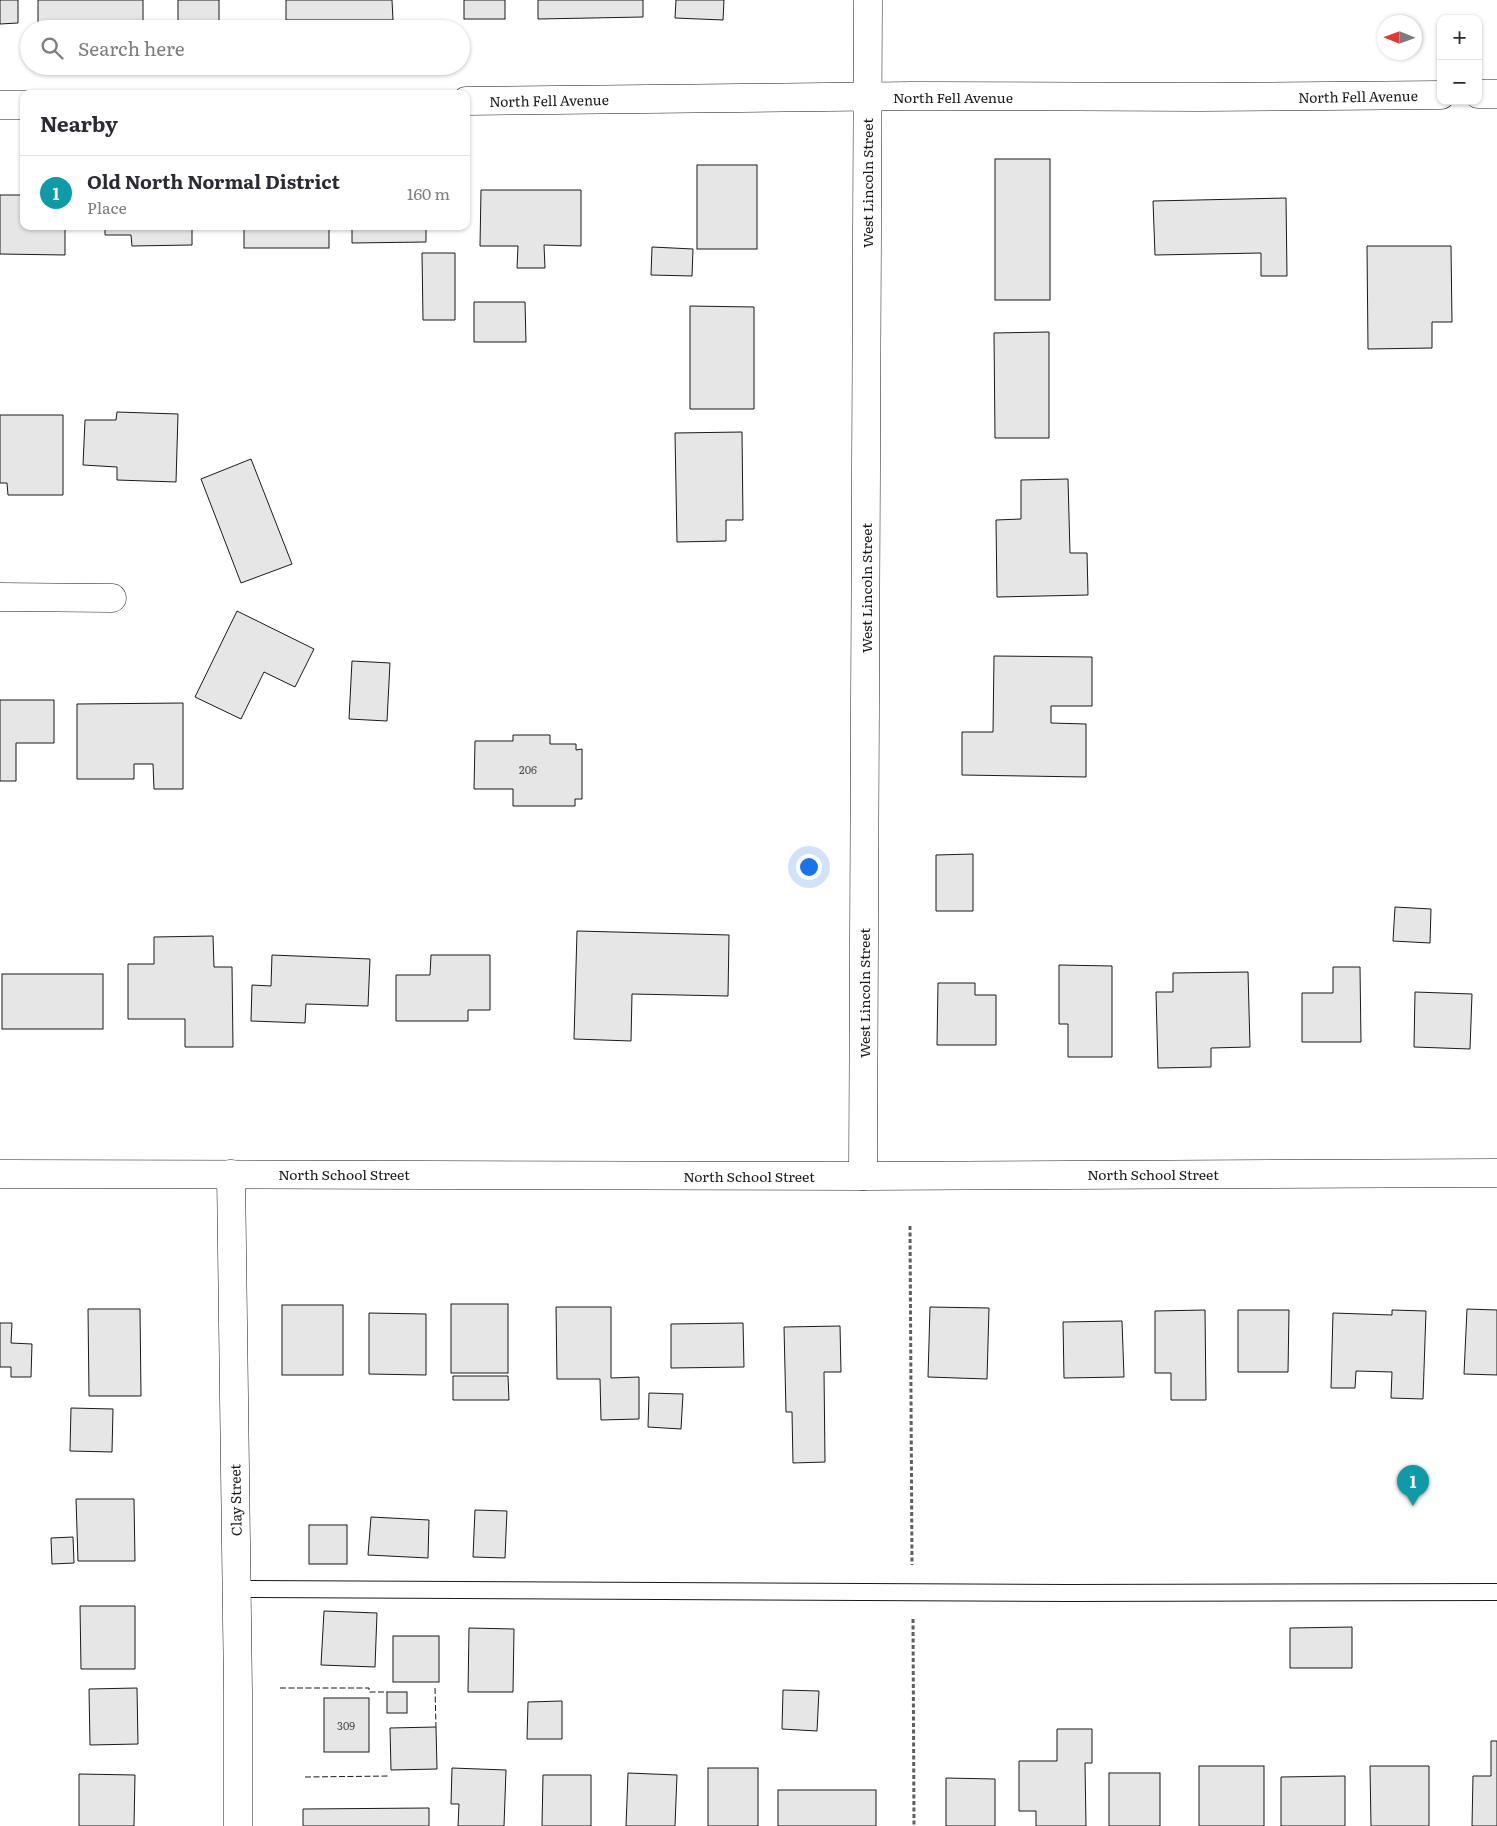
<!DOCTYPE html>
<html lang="en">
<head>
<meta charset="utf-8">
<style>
	:root { --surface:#fff; --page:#f7f7f7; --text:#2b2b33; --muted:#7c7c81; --line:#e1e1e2; --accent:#c62828 }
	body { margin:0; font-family:Literata,serif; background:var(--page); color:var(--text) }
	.controls { position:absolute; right:15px; top:15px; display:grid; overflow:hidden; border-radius:10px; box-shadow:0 1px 4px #0004 }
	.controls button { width:45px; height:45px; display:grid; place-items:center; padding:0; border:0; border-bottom:1px solid var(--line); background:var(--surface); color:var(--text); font:25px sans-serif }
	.compass { position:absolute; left:1377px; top:15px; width:45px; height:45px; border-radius:50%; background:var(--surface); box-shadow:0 1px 4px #0004; rotate:271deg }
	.you { position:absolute; left:808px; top:866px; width:18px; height:18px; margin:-12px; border:4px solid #fff; border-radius:50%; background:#1a73e8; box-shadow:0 0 0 8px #1a73e833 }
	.badge { display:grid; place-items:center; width:32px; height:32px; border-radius:50%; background:var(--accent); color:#fff; font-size:16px; font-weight:700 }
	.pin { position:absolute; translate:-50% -41px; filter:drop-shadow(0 1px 2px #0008) }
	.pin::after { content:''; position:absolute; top:26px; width:18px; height:15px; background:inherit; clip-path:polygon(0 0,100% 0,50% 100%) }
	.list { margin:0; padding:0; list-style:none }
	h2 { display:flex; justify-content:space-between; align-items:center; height:65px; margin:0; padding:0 20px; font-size:21px }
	h2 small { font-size:16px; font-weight:400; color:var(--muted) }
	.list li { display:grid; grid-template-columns:32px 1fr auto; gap:15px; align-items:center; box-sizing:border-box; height:75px; padding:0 20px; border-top:1px solid var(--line) }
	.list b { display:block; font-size:19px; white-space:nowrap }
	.list p { margin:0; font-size:16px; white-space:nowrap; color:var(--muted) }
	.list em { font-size:16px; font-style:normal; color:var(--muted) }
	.icon { flex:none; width:28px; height:28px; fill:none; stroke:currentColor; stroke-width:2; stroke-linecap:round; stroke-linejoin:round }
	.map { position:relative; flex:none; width:1497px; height:1826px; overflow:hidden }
	.search { position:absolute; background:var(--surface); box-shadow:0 1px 4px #0004; left:20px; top:20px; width:450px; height:55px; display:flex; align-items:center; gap:12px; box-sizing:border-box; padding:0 18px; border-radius:28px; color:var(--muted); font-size:19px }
	.panel { position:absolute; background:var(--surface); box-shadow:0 1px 4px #0004; left:20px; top:90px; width:450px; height:140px; border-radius:10px }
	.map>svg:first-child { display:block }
</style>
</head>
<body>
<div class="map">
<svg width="1497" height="1826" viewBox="0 0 1497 1826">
	<rect width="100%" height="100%" fill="#fff"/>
	<g fill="#e6e6e6" stroke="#1a1a1a">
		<path d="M 0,0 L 18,0 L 18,23 L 0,24 Z"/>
		<path d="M 38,0 L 143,0 L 143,21 L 38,23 Z"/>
		<rect x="178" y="0" width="41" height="25"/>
		<path d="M 286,0 L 392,0 L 393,20 L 286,20 Z"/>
		<rect x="464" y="0" width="41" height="19"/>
		<path d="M 538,0 L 643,0 L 643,17 L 538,19 Z"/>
		<path d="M 676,0 L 724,0 L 723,20 L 675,18 Z"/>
		<rect x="995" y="159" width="55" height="141"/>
		<rect x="697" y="165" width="60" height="84"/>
		<path d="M 481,190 L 581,190 L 581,246 L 544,245 L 545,268 L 517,268 L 518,246 L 480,246 Z"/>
		<path d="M 0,195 L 24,195 L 24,226 L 65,226 L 65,255 L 0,254 Z"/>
		<path d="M 1286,198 L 1287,276 L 1261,276 L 1261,253 L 1155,255 L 1153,201 Z"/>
		<path d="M 105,226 L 192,226 L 192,245 L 132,246 L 131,235 L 105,235 Z"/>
		<rect x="244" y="226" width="85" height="22"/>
		<path d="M 352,226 L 426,226 L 426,242 L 352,243 Z"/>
		<path d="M 1367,246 L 1451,246 L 1452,322 L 1432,322 L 1432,348 L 1368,349 Z"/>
		<path d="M 652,247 L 693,249 L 692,276 L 651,275 Z"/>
		<path d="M 422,253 L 455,253 L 455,320 L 423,320 Z"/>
		<path d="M 474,302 L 525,302 L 526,342 L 474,342 Z"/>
		<path d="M 690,306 L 754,307 L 754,409 L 690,409 Z"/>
		<path d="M 1049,332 L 1049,438 L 995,438 L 994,333 Z"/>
		<path d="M 117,412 L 178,414 L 176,482 L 117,480 L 117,467 L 83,465 L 85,420 L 116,420 Z"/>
		<path d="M 0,415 L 63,415 L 63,495 L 8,495 L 7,483 L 0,483 Z"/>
		<path d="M 742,432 L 743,520 L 726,520 L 726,541 L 677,542 L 675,433 Z"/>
		<path d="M 251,459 L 292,564 L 241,583 L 201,479 Z"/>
		<path d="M 1068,479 L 1070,553 L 1087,553 L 1088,595 L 997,597 L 996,520 L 1021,519 L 1021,480 Z"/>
		<path d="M 237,611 L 314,649 L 295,687 L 264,672 L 241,719 L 195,697 Z"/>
		<path d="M 994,656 L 1092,657 L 1092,706 L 1051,706 L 1051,723 L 1086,724 L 1086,777 L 962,775 L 962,732 L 993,732 Z"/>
		<path d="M 352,661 L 390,663 L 387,721 L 349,719 Z"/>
		<path d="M 0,700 L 54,700 L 54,743 L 16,743 L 16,781 L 0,781 Z"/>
		<path d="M 183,703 L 183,789 L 154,789 L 153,764 L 134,764 L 134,779 L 77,779 L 77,704 Z"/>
		<path d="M 513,735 L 550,735 L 550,744 L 576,744 L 576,750 L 582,749 L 582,799 L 575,799 L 575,806 L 513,806 L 513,789 L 474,789 L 475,741 L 513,741 Z"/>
		<path d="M 973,854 L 973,911 L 936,911 L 936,855 Z"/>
		<path d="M 1395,907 L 1431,909 L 1430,943 L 1393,941 Z"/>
		<path d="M 577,931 L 729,935 L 728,996 L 632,994 L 631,1041 L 574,1039 Z"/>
		<path d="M 213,936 L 214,967 L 232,967 L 233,1047 L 185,1047 L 185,1019 L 128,1019 L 128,964 L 154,964 L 154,937 Z"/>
		<path d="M 272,955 L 370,959 L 368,1006 L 306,1004 L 305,1023 L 251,1021 L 252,985 L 271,986 Z"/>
		<path d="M 431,955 L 490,955 L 490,1010 L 468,1010 L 468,1021 L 396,1021 L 396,975 L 430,975 Z"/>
		<path d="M 1059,965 L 1112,966 L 1112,1057 L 1068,1057 L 1068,1024 L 1059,1024 Z"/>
		<path d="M 1333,967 L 1360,967 L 1361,1042 L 1302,1042 L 1302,993 L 1333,993 Z"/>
		<path d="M 1248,972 L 1250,1047 L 1211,1048 L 1211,1067 L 1158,1068 L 1156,992 L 1173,992 L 1173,973 Z"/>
		<rect x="2" y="974" width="101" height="55"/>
		<path d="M 938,983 L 975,983 L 975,995 L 996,995 L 996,1045 L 937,1045 Z"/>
		<path d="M 1415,992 L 1472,994 L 1470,1049 L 1414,1047 Z"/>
		<rect x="451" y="1304" width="57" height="69"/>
		<rect x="282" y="1305" width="61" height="70"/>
		<path d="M 556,1307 L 611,1307 L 611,1378 L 639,1377 L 639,1419 L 601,1420 L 600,1379 L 557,1379 Z"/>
		<path d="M 930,1307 L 989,1308 L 987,1379 L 928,1377 Z"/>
		<path d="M 88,1309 L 140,1309 L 141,1396 L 89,1396 Z"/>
		<path d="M 1467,1309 L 1497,1310 L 1497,1375 L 1464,1374 Z"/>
		<path d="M 1205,1310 L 1206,1400 L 1171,1400 L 1171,1373 L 1155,1373 L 1155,1311 Z"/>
		<path d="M 1238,1310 L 1289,1310 L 1288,1372 L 1238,1372 Z"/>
		<path d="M 1392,1310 L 1426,1311 L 1423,1399 L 1391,1398 L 1392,1372 L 1356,1371 L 1355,1388 L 1331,1388 L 1333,1313 L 1392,1315 Z"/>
		<path d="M 369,1313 L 426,1314 L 426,1375 L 369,1374 Z"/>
		<path d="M 1122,1321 L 1124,1377 L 1064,1378 L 1063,1322 Z"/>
		<path d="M 0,1323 L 12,1323 L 11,1343 L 32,1344 L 31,1377 L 11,1377 L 11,1367 L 0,1367 Z"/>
		<path d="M 743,1323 L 744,1367 L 671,1368 L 671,1324 Z"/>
		<path d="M 840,1326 L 841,1372 L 824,1372 L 825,1462 L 793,1463 L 792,1412 L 786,1412 L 784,1327 Z"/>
		<path d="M 453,1376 L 508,1376 L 509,1400 L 453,1400 Z"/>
		<path d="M 649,1393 L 683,1394 L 681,1429 L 648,1427 Z"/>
		<path d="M 71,1408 L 113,1409 L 112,1452 L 70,1451 Z"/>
		<path d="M 76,1499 L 134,1499 L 135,1561 L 78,1561 Z"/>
		<path d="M 475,1510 L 507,1511 L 505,1558 L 473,1557 Z"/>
		<path d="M 371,1517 L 429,1520 L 428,1558 L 368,1555 Z"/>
		<rect x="309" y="1525" width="38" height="39"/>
		<path d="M 73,1537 L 74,1563 L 52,1564 L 51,1538 Z"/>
		<path d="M 80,1606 L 135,1606 L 135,1669 L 81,1669 Z"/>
		<path d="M 324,1611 L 377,1613 L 375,1667 L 321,1665 Z"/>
		<path d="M 1352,1627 L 1352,1668 L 1290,1668 L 1290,1628 Z"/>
		<path d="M 469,1628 L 514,1629 L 513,1692 L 468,1692 Z"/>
		<rect x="393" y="1636" width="46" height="46"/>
		<path d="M 137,1688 L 138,1744 L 90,1745 L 89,1689 Z"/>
		<path d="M 783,1690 L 819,1691 L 817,1731 L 782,1729 Z"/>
		<rect x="387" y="1692" width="20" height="21"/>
		<rect x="324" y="1698" width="45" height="54"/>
		<path d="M 562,1701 L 562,1739 L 527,1739 L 528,1702 Z"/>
		<path d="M 436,1727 L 437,1769 L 391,1770 L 390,1728 Z"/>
		<path d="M 1057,1729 L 1092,1729 L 1092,1763 L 1085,1763 L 1086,1826 L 1036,1826 L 1036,1811 L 1019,1811 L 1019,1761 L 1057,1761 Z"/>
		<path d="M 1491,1741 L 1497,1741 L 1497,1826 L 1472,1826 L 1473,1776 L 1491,1776 Z"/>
		<rect x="1199" y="1766" width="65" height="60"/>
		<path d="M 1370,1766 L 1429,1766 L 1429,1826 L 1371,1826 Z"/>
		<path d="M 452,1768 L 506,1770 L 504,1826 L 458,1826 L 459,1804 L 451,1804 Z"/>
		<rect x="708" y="1768" width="50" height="58"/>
		<path d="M 628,1773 L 677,1775 L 675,1826 L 626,1826 Z"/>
		<rect x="1109" y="1773" width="51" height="53"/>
		<path d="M 79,1774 L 135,1775 L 134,1826 L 79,1826 Z"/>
		<path d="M 543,1775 L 591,1775 L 591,1826 L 542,1826 Z"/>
		<path d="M 1345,1776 L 1345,1826 L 1281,1826 L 1281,1777 Z"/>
		<path d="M 946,1778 L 995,1779 L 995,1826 L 946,1826 Z"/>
		<rect x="778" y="1790" width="98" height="36"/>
		<path d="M 429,1808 L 429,1826 L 303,1826 L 303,1809 Z"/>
	</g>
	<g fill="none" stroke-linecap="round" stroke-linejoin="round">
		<g stroke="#1a1a1a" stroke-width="18">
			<path id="lane" d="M 237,1589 L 1068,1593 L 1497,1592"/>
		</g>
		<g stroke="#1a1a1a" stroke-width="29">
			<g id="street">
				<path d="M 1478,94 L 1497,94"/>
				<path d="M 466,101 L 913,96 L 1201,97 L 1441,95"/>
				<path d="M 0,105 L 24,105"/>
				<path d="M 0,597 L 112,598"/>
				<path d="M 231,1174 L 238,1692 L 238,1826"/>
				<path d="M 863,1176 L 868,0"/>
			</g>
		</g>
		<g stroke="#1a1a1a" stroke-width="29">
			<path id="secondary" d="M 0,1174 L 863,1176 L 1497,1173"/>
		</g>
		<g stroke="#5f5f5f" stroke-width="3" stroke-dasharray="4 2.5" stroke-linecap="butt">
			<path d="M 910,1226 L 912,1565"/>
			<path d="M 913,1619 L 914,1826"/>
		</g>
		<use href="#lane" stroke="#fff" stroke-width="16"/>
		<use href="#street" stroke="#fff" stroke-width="28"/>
		<use href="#secondary" stroke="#fff" stroke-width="28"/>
		<g stroke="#1a1a1a" stroke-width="1" stroke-dasharray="6 2.5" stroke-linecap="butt">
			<path d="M 280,1688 L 369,1688 L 369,1692 L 387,1692"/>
			<path d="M 435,1688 L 436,1727"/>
			<path d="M 305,1777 L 390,1776"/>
		</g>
	</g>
	<g text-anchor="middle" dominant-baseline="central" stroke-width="4" stroke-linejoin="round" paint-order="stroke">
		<g font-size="11" fill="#4d4d4d">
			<text x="528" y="769">206</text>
			<text x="346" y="1725">309</text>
		</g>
		<g font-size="14" fill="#1a1a1a" stroke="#fff">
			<text transform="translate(1358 96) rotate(-1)">North Fell Avenue</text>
			<text x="953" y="97">North Fell Avenue</text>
			<text transform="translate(549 100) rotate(-1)">North Fell Avenue</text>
			<text transform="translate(867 183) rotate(-90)">West Lincoln Street</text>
			<text transform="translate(866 588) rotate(-90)">West Lincoln Street</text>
			<text transform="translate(864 993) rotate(-90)">West Lincoln Street</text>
			<text x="344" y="1174">North School Street</text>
			<text x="1153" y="1174">North School Street</text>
			<text x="749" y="1176">North School Street</text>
			<text transform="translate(235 1500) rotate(-91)">Clay Street</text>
		</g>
	</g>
</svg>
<div class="controls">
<button>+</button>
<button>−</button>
</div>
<svg class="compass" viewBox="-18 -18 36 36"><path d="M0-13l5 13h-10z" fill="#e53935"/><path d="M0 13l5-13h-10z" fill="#7c7c81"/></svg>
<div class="you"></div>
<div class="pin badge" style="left:1413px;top:1506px;background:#0f9aa8">1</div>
<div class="search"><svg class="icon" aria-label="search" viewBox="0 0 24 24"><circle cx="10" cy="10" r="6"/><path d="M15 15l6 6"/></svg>Search here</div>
<section class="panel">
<h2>Nearby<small></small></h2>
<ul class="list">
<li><span class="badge" style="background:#0f9aa8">1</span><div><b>Old North Normal District</b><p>Place</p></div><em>160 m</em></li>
</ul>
</section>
</div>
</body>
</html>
